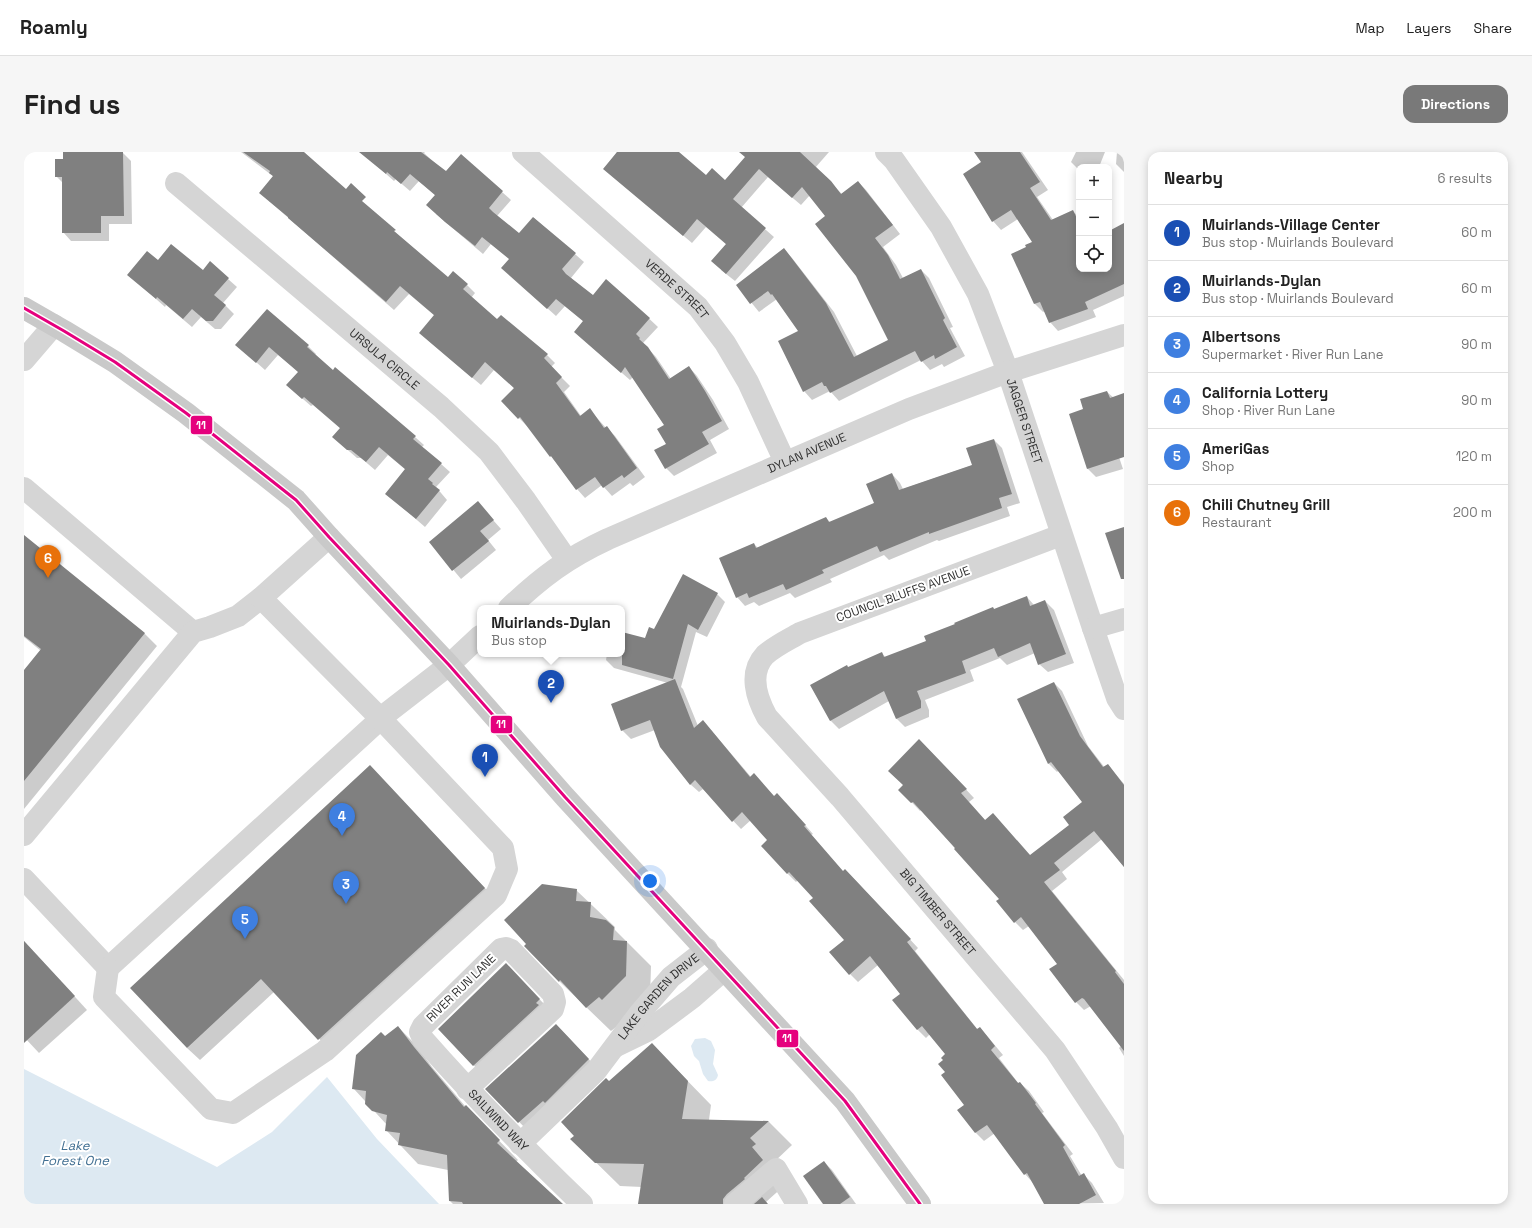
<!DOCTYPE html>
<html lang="en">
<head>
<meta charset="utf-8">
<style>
	:root { --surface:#fff; --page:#f6f6f6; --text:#222; --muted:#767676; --line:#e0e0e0; --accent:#797979 }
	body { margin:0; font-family:"Space Grotesk",sans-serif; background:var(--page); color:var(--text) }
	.controls { position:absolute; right:12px; top:12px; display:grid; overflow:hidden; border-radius:8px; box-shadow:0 2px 10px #0003 }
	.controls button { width:36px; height:36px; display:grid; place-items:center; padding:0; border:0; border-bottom:1px solid var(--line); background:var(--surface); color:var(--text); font:20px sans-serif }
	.you { position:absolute; left:626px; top:729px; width:14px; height:14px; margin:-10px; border:3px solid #fff; border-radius:50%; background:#1a73e8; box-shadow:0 0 0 6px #1a73e833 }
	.badge { display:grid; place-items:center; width:26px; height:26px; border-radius:50%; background:var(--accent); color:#fff; font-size:13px; font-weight:700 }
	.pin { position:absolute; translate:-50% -33px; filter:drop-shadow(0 1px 2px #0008) }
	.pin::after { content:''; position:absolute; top:21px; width:14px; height:12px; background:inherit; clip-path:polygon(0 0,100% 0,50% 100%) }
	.popup { position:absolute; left:453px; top:453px; width:148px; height:52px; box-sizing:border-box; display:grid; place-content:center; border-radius:8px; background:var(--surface); filter:drop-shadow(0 1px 3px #0005); font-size:13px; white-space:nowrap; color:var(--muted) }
	.popup b { font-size:15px; color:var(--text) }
	.popup::after { content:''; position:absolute; left:50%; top:100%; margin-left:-8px; border:8px solid transparent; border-top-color:var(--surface) }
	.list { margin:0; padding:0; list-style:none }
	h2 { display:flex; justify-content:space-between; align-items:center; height:52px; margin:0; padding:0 16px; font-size:17px }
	h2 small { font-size:13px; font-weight:400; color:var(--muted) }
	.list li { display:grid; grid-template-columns:26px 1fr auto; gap:12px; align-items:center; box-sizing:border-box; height:56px; padding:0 16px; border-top:1px solid var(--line) }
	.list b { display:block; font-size:15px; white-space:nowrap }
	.list p { margin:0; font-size:13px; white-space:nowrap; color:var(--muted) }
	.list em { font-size:13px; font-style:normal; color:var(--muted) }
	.icon { flex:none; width:22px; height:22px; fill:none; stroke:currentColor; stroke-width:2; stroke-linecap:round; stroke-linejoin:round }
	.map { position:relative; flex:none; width:1100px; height:1052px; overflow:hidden; border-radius:12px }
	header { display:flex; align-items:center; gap:24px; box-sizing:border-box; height:56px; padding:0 20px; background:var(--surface); border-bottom:1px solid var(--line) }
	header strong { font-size:19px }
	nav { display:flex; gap:22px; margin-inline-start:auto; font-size:14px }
	.intro { display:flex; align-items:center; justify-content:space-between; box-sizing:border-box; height:96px; padding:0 24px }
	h1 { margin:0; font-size:28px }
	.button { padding:10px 18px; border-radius:12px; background:var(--accent); color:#fff; font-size:14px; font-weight:700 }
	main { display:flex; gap:24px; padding:0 24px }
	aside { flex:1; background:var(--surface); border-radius:12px; box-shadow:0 2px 10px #0003 }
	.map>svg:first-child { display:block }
</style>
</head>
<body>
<header>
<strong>Roamly</strong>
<nav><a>Map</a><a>Layers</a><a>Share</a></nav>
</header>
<div class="intro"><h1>Find us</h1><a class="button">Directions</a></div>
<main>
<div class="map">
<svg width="1100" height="1052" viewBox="0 0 1100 1052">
	<rect width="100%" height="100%" fill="#fff"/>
	<g fill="#dde9f2">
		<path d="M 681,886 L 687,889 L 691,898 L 689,912 L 694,923 C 693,929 688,930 684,929 L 679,922 L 675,909 L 670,904 L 667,894 L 671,887 Z"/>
		<path d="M 0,917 L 193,1015 L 248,980 L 303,925 L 353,987 L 415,1052 L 0,1052 Z"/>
	</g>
	<g fill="#0003">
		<path d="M 40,0 L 99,1 L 107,9 L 108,72 L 85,72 L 85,89 L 47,89 L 39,80 L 39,31 L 32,24 L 40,8 Z"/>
		<path d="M 217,0 L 278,0 L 424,126 L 443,133 L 451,141 L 447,146 L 473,169 L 523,203 L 531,211 L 527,215 L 546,234 L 540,240 L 557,264 L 566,258 L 582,276 L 583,276 L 591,284 L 621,325 L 609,334 L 606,331 L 588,344 L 578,333 L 561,346 L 553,337 L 503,274 L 495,266 L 491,237 L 470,218 L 457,233 L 405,189 L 411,164 L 385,142 L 370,158 L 245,49 L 250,25 Z"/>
		<path d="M 337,0 L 401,0 L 400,1 L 422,21 L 478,40 L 487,48 L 473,64 L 496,83 L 510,66 L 560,110 L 547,126 L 569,145 L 582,129 L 602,145 L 634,175 L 619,191 L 632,205 L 647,227 L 665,215 L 673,224 L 689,248 L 705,277 L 686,288 L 693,301 L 650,324 L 642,316 L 643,293 L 641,274 L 609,225 L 606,228 L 551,180 L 560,170 L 541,154 L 532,164 L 478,116 L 486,107 L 467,92 L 459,102 L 412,62 L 412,44 L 395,29 L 386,39 L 372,27 L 370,29 Z"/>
		<path d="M 593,0 L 653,0 L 682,25 L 702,29 L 727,0 L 805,0 L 791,16 L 818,42 L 834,30 L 842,38 L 876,82 L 859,95 L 872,113 L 879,126 L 897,118 L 905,126 L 929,175 L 926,176 L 941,204 L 920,215 L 918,212 L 906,218 L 897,208 L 815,249 L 806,239 L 788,248 L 780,239 L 776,179 L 753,147 L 735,160 L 713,133 L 760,97 L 768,106 L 810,160 L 833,204 L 865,188 L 803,65 L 786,43 L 777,53 L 744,25 L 717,56 L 750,85 L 711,129 L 697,118 L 703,93 L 682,75 L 668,91 L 581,17 Z"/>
		<path d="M 951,0 L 998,0 L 1024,38 L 1013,45 L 1029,68 L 1049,59 L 1055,66 L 1055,117 L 1085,117 L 1085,80 L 1100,74 L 1100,144 L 1069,158 L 1072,165 L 1034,179 L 1026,170 L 1021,159 L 1019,160 L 1011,152 L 1003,96 L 1010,90 L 994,67 L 977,78 L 969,69 L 959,10 Z"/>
		<path d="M 1052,0 L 1081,0 L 1075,15 L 1055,15 L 1055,18 L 1047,10 Z"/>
		<path d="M 1093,0 L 1100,0 L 1100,20 L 1092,12 Z"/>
		<path d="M 134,110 L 179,119 L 186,111 L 213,135 L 199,151 L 210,162 L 197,177 L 191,177 L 177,165 L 168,175 L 142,153 L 141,155 L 105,123 Z"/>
		<path d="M 213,193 L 284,194 L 292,202 L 291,203 L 309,219 L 391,285 L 400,293 L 398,295 L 426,320 L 412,335 L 423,348 L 401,375 L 363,342 L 382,318 L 364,303 L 351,318 L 337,306 L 333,306 L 318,293 L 317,277 L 289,253 L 287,254 L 272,241 L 275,220 L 254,203 L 241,218 Z"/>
		<path d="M 1083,240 L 1090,246 L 1100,242 L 1100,303 L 1095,305 L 1099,317 L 1072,325 L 1064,317 L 1061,258 Z"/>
		<path d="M 970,288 L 978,296 L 996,351 L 983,355 L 986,364 L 915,389 L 913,388 L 865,408 L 860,403 L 806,427 L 808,430 L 771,446 L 766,441 L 735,454 L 730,450 L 721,454 L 713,445 L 730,392 L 734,396 L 802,366 L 807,371 L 851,351 L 868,322 L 876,331 L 879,337 L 949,313 Z"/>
		<path d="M 454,351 L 477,377 L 464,388 L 472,398 L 437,427 L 406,390 Z"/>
		<path d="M 0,385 L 120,481 L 133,494 L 0,657 L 0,519 L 17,499 L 0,485 Z"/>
		<path d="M 693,442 L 701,450 L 683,485 L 672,480 L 657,535 L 659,537 L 674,574 L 687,578 L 727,625 L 751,645 L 762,651 L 789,682 L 787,683 L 819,720 L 830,727 L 894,796 L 891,799 L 954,878 L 956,876 L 964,885 L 979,903 L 975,906 L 995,932 L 996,931 L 1005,939 L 1020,960 L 1018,961 L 1049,1002 L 1046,1004 L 1058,1024 L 1060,1023 L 1068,1031 L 1080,1051 L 1021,1052 L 1009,1031 L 1001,1022 L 971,981 L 960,989 L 952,981 L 935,958 L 942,953 L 922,920 L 920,908 L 923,903 L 906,882 L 902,886 L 893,877 L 877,842 L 854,813 L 834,830 L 826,822 L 821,788 L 790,746 L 774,728 L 772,730 L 763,721 L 745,688 L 727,668 L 717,677 L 679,637 L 675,640 L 666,632 L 631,578 L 607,587 L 598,578 L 644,531 L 590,516 L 582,508 L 583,502 L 598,502 L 598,481 L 622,488 L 631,478 Z"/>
		<path d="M 1003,445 L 1010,453 L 1021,449 L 1030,458 L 1050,511 L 1024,520 L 1015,512 L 1011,501 L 983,513 L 976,506 L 946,518 L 950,529 L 901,548 L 905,558 L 905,565 L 881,575 L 873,567 L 865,549 L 815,577 L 807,569 L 787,534 L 858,501 L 862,506 L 904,489 L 932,473 L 969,456 L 971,458 Z"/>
		<path d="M 1030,531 L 1038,539 L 1064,594 L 1081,616 L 1084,613 L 1100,632 L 1100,715 L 1078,687 L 1038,720 L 1043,727 L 1028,739 L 1100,828 L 1100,904 L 1095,896 L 1097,894 L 1067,854 L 1060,858 L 1052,850 L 1034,812 L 1005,774 L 999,778 L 991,770 L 976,747 L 897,658 L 896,659 L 876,638 L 904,597 L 950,646 L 945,650 L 962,669 L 1007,704 L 1047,673 L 1059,651 L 1035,618 L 1033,620 L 1025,612 L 995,548 Z"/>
		<path d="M 346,614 L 473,749 L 308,900 L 250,840 L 176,908 L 163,896 Z"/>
		<path d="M 552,738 L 591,775 L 591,778 L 627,814 L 626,848 L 587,879 L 535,829 Z"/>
		<path d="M 0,789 L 63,858 L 15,901 L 0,885 Z"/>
		<path d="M 490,821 L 524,856 L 458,922 L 415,877 Z"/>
		<path d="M 374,875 L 393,894 L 408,915 L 441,954 L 494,1008 L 492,1010 L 537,1052 L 429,1052 L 426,1049 L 424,1018 L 394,1012 L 362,978 L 363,973 L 330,937 L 361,885 Z"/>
		<path d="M 540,881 L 573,916 L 504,979 L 463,937 Z"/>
		<path d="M 651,916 L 687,953 L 685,968 L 745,970 L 768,993 L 749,1011 L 762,1032 L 742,1050 L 743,1052 L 617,1052 L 618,1035 L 596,1034 L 548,987 L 585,930 Z"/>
		<path d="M 800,1010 L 808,1018 L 832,1052 L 800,1052 Z"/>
	</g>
	<g fill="#808080">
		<path d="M 39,0 L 99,0 L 100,64 L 77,64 L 77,81 L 38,81 L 38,25 L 31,25 L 31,7 L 39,7 Z"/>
		<path d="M 219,0 L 280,0 L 322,37 L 327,31 L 342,45 L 338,49 L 372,78 L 370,79 L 424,125 L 429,119 L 444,132 L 439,137 L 473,167 L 477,163 L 524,202 L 520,206 L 538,225 L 532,231 L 556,264 L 566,256 L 580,276 L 583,274 L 613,316 L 600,326 L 598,323 L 579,336 L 571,325 L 552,338 L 527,304 L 526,305 L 496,265 L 494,267 L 477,249 L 490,236 L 461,210 L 448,226 L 395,181 L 410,163 L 376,134 L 362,150 L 264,66 L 264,65 L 235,41 L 249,24 L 245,21 L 246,19 Z"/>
		<path d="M 335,0 L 397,0 L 422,19 L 437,2 L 479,39 L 465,56 L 469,60 L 495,81 L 509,65 L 552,101 L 538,117 L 542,122 L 569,143 L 582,127 L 626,166 L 612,182 L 616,186 L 615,187 L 624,195 L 645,227 L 665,214 L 681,239 L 698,269 L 678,280 L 685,292 L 641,317 L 630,298 L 642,292 L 633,277 L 640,273 L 601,215 L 597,221 L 550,180 L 559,169 L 532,147 L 523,157 L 477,116 L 485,107 L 458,85 L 451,94 L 421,70 L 402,53 L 411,43 L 386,22 L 377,32 L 363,20 L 362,22 Z"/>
		<path d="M 593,0 L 655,0 L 682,23 L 688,16 L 701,28 L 721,5 L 715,0 L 776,0 L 807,29 L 817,42 L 834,29 L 869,73 L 851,86 L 864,103 L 876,127 L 897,117 L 921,166 L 919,168 L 933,195 L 911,207 L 910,203 L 897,210 L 891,199 L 806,241 L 802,234 L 800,234 L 798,230 L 779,240 L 754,189 L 774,179 L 748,142 L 747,143 L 744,139 L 726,152 L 712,133 L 760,96 L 802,151 L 830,205 L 864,188 L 832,124 L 791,72 L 801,64 L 778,35 L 768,46 L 735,17 L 709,47 L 742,76 L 702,122 L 687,109 L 702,92 L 673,67 L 659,84 L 579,17 Z"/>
		<path d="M 950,0 L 996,0 L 1016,30 L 1006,36 L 1027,68 L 1049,58 L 1055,71 L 1055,117 L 1085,117 L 1085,79 L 1100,71 L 1100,132 L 1061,150 L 1064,157 L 1025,171 L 1016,150 L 1010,152 L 987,102 L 1002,95 L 1001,93 L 1008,90 L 987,58 L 968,70 L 939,22 L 957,10 Z"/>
		<path d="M 147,92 L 179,118 L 186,109 L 205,126 L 190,143 L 202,153 L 189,169 L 182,169 L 168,157 L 159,167 L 133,145 L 132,147 L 103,123 L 123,99 L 134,108 Z"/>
		<path d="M 243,157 L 285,193 L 283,195 L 309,218 L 311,215 L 392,284 L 389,287 L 418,311 L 404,327 L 409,331 L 408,332 L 416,338 L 392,367 L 361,342 L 381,317 L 355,295 L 342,310 L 327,298 L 323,298 L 308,285 L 316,276 L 280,245 L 278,247 L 262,233 L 274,220 L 245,195 L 232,211 L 211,193 Z"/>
		<path d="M 1083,239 L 1086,246 L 1100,241 L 1100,305 L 1063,317 L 1045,262 L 1059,257 L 1056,247 Z"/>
		<path d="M 970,287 L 988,342 L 975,346 L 978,356 L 905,382 L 905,380 L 856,400 L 853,394 L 798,418 L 800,421 L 762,438 L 759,432 L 725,446 L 723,441 L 712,446 L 695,406 L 730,391 L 732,396 L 802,365 L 805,370 L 850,351 L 842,332 L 868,321 L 875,338 L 948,313 L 942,296 Z"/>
		<path d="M 454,349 L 470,368 L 456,379 L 465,389 L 428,419 L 405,390 Z"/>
		<path d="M 1100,375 L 1100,427 L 1097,427 L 1081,381 Z"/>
		<path d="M 0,383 L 121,481 L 0,629 L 0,518 L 17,497 L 0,484 Z"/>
		<path d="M 659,422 L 694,441 L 674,478 L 664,472 L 649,527 L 598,513 L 598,480 L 621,486 L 625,475 L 630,477 Z"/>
		<path d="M 1003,444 L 1006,454 L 1021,448 L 1042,502 L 1014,513 L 1006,491 L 974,505 L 970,496 L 938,509 L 942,521 L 893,539 L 897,549 L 897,556 L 872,567 L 860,539 L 806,569 L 786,533 L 823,513 L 824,515 L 858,500 L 860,505 L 902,489 L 900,484 L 931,472 L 930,471 L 969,455 L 970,457 Z"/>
		<path d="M 651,527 L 670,576 L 679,568 L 726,625 L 730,621 L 750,644 L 753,641 L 782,673 L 780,674 L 819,719 L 821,717 L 887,787 L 883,790 L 953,877 L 956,875 L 971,894 L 967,898 L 994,931 L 996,930 L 1012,951 L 1011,952 L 1041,993 L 1039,995 L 1055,1024 L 1060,1021 L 1072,1043 L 1055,1052 L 1020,1052 L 1003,1021 L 1000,1023 L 963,973 L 951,981 L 933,958 L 940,953 L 917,923 L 921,920 L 914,912 L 919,908 L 917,906 L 921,902 L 898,874 L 893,878 L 868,848 L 876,842 L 846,804 L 825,823 L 805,800 L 820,788 L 785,749 L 789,746 L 765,720 L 763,722 L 737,694 L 743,688 L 718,660 L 708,670 L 671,628 L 666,633 L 636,595 L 626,568 L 597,579 L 587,552 Z"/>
		<path d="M 1030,530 L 1056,584 L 1079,615 L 1084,612 L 1100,633 L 1100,715 L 1070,679 L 1030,711 L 1036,718 L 1020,730 L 1092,819 L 1091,820 L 1100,832 L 1100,899 L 1060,847 L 1058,846 L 1051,851 L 1025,817 L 1033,812 L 997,765 L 990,771 L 972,749 L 975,747 L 930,697 L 931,696 L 889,650 L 887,651 L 874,638 L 879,633 L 864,619 L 895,587 L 943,637 L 937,641 L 961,668 L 969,661 L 1006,703 L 1045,673 L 1039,665 L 1058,650 L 1027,610 L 1024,612 L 993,547 Z"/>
		<path d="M 346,613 L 461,736 L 294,888 L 237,827 L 163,896 L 106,836 Z"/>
		<path d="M 518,732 L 553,737 L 552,749 L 567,750 L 566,765 L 582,768 L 590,775 L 589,788 L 603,789 L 602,824 L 578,848 L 575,845 L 562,856 L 536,828 L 535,830 L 500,794 L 502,792 L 480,768 Z"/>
		<path d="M 0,789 L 51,844 L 0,891 Z"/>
		<path d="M 482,811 L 516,847 L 512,851 L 515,853 L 449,914 L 414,877 Z"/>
		<path d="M 532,872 L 565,907 L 521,951 L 519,949 L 494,971 L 461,937 Z"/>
		<path d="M 374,874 L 390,895 L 440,955 L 442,953 L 476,988 L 473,991 L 539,1052 L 439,1052 L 438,1050 L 425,1049 L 423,1003 L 374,993 L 376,981 L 361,979 L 363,963 L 348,959 L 341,952 L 342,939 L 328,937 L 332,903 L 357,880 L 361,884 Z"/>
		<path d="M 628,891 L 664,929 L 658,967 L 745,969 L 726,986 L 732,992 L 728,995 L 739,1008 L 720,1026 L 721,1027 L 703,1042 L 699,1047 L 699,1052 L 614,1052 L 620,1012 L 571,1011 L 546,987 L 550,984 L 537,970 L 582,926 L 585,929 Z"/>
		<path d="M 800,1009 L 826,1045 L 816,1052 L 799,1052 L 779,1024 Z"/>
		<path d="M 738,1045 L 744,1052 L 730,1052 Z"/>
	</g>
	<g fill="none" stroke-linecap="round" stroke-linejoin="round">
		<g stroke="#d5d5d5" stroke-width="22">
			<path id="s1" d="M 499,0 L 674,155 L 701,191 L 724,230 L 761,310"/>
			<path id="s2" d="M 862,0 L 870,8 L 917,75 L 954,142 L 984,220 L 1069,476 L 1093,546 L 1100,557"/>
			<path id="s3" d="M 152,31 L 417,255 L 465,300 L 502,349 L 543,408"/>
			<path d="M 0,208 L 30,173"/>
			<path d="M 0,336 L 169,480"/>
			<path id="s4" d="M 1037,383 L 776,481 C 764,488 751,494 741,503 C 724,521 733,547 743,565 L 816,645 L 1031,898 L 1083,976 L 1100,1006"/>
			<path id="s5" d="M 485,456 C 518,425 543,406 584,387 L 885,257 L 984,220 L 1100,183"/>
			<path d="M 1069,476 L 1100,467"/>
			<path d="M 0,683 L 169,480 L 186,475 L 214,464 L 237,446 L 305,385"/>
			<path d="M 0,727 L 84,816 L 363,561 L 425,513 L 456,484"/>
			<path d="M 84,816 L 80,845 L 187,957 L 209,961 L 301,899 L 472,743 L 483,717 L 479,696 L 357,567 L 237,446"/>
			<path d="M 592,894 L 625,878 L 668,846 L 700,818"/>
			<path id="s6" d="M 443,937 L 529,857 L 531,850 L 529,842 L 487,798 L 482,796 L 477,797 L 399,874 L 396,880 L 399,887 C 450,945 502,998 558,1052"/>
			<path id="s7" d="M 496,992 L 572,919 L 615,862 L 647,825 L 683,797"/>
			<path d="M 711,1052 L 752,1017 L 773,1052"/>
		</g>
		<path stroke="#c9c9c9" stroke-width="22" d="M 0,156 L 40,179 L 91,210 L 162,261 L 272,348 L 305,385 L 425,513 L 541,645 L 821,949 L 896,1052"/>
		<g stroke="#fff" stroke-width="6">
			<path id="bus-1" d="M 0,156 L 40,179 L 91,210 L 162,261 L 272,348 L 305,385 L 425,513 L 541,645 L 821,949 L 896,1052"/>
		</g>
		<use href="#bus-1" stroke="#e5007d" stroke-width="3"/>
	</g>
	<g text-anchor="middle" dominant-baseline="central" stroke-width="4" stroke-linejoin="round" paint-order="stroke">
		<g font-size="12" fill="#313131" stroke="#fff">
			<text stroke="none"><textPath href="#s1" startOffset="206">VERDE STREET</textPath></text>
			<text stroke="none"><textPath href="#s3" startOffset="273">URSULA CIRCLE</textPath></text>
			<text stroke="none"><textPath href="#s2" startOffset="305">JAGGER STREET</textPath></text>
			<text stroke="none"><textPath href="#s5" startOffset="338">DYLAN AVENUE</textPath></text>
			<text transform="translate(879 442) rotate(-20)">COUNCIL BLUFFS AVENUE</text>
			<text stroke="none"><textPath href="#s4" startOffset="646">BIG TIMBER STREET</textPath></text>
			<text transform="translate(437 836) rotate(-44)">RIVER RUN LANE</text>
			<text stroke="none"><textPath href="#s7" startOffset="203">LAKE GARDEN DRIVE</textPath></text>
			<text stroke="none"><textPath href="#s6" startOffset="439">SAILWIND WAY</textPath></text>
		</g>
		<g font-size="13" font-style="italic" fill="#416f92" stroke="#fff">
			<text x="51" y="993">Lake<tspan x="51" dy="15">Forest One</tspan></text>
		</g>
	</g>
	<g stroke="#fff" stroke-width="1.5">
		<rect x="166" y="263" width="23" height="20" rx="4" fill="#e5007d"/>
		<rect x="466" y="563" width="23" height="19" rx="4" fill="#e5007d"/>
		<rect x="752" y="877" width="23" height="19" rx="4" fill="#e5007d"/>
	</g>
	<g font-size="11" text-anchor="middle" font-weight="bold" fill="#fff">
		<text x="177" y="277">11</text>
		<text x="477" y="576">11</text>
		<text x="763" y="890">11</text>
	</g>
</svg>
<div class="controls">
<button>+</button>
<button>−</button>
<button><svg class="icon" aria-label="locate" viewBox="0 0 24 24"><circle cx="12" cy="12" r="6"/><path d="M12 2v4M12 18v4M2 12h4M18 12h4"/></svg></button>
</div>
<div class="you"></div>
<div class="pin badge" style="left:461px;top:625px;background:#1a4fb4">1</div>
<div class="pin badge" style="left:527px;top:551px;background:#1a4fb4">2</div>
<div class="popup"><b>Muirlands-Dylan</b>Bus stop</div>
<div class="pin badge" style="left:322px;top:752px;background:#3f7fe0">3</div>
<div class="pin badge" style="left:318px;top:684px;background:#3f7fe0">4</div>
<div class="pin badge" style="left:221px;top:787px;background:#3f7fe0">5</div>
<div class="pin badge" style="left:24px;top:426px;background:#e8710a">6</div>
</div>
<aside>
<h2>Nearby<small>6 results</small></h2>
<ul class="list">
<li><span class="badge" style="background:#1a4fb4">1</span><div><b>Muirlands-Village Center</b><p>Bus stop · Muirlands Boulevard</p></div><em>60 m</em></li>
<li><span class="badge" style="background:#1a4fb4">2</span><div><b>Muirlands-Dylan</b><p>Bus stop · Muirlands Boulevard</p></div><em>60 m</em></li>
<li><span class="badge" style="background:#3f7fe0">3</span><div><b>Albertsons</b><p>Supermarket · River Run Lane</p></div><em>90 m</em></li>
<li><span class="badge" style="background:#3f7fe0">4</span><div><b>California Lottery</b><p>Shop · River Run Lane</p></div><em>90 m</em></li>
<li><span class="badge" style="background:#3f7fe0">5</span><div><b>AmeriGas</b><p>Shop</p></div><em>120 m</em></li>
<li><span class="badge" style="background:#e8710a">6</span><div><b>Chili Chutney Grill</b><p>Restaurant</p></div><em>200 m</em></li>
</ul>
</aside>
</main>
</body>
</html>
